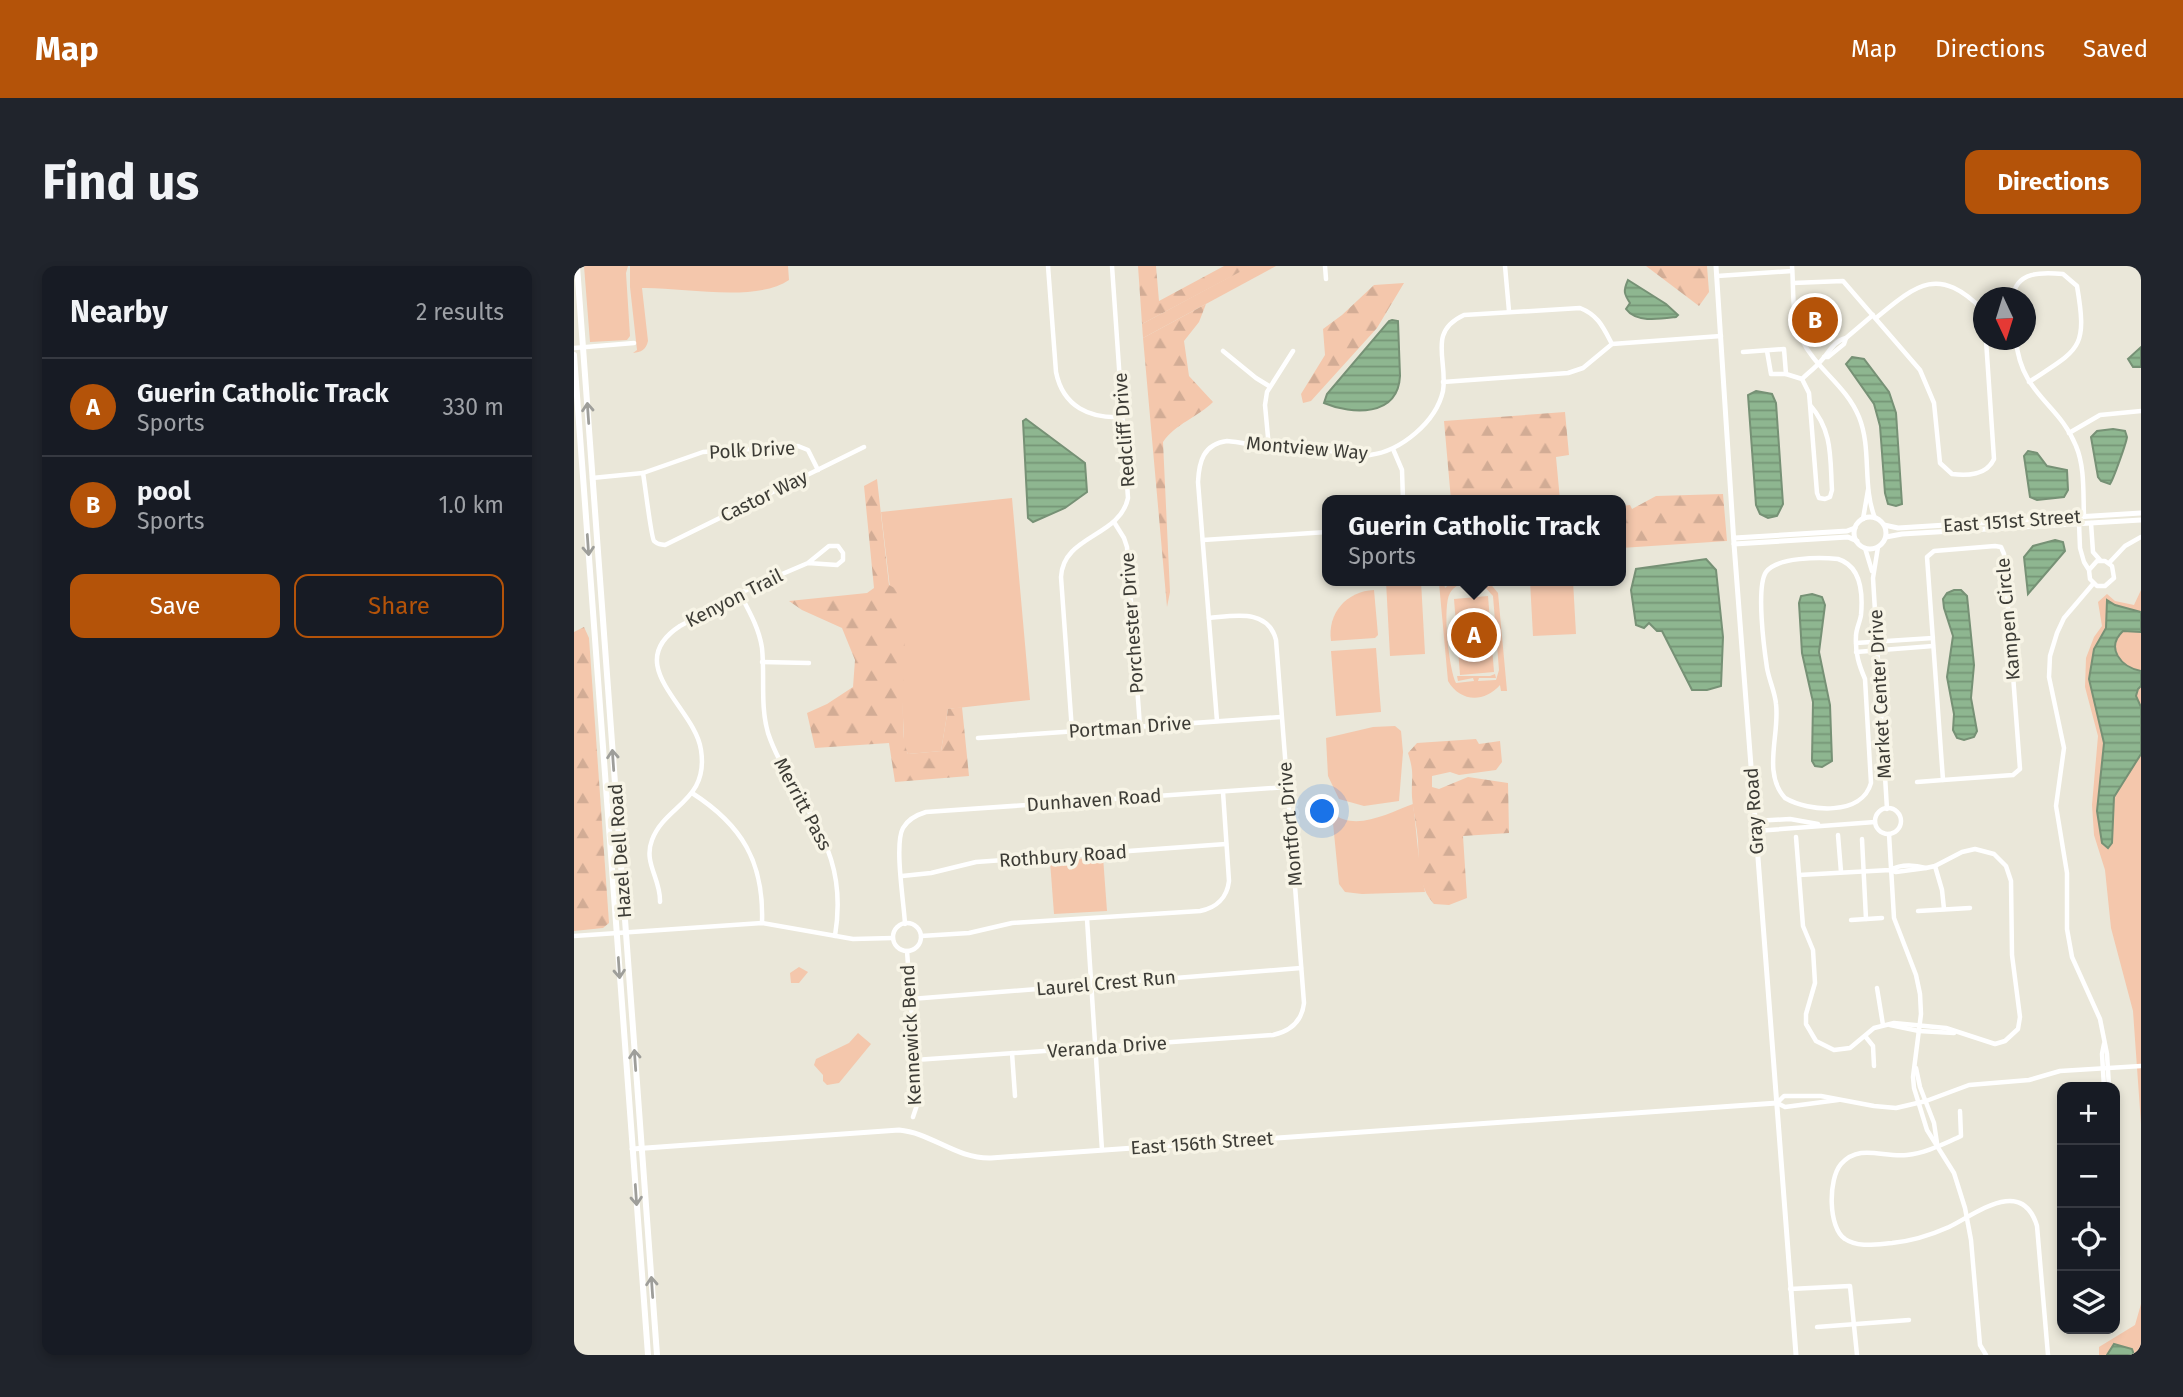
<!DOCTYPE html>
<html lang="en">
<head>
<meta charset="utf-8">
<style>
	:root { --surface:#171b24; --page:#20242c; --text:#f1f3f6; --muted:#9ea1a6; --line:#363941; --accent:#b45309 }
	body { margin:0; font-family:"Fira Sans",sans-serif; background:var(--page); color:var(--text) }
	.controls { position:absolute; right:21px; bottom:21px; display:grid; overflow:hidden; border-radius:14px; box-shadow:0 4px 10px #0003 }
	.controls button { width:63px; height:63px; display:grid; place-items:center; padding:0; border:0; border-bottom:2px solid var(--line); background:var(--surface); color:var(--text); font:35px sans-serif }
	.compass { position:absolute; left:1399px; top:21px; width:63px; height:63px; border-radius:50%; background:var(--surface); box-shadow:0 4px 10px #0003; rotate:176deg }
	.you { position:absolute; left:749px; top:546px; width:24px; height:24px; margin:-18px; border:5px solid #fff; border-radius:50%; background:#1a73e8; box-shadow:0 0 0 10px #1a73e833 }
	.badge { display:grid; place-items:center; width:46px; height:46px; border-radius:50%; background:var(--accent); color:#fff; font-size:23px; font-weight:700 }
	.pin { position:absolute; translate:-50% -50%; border:4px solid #fff; box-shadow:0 2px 7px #0006 }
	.popup { position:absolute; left:748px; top:229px; width:304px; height:91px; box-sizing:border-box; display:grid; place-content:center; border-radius:14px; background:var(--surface); filter:drop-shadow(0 2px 5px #0005); font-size:23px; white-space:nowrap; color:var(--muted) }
	.popup b { font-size:26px; color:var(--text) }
	.popup::after { content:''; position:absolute; left:50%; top:100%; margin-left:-14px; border:14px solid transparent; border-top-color:var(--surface) }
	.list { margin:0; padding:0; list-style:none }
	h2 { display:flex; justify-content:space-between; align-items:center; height:91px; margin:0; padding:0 28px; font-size:30px }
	h2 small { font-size:23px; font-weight:400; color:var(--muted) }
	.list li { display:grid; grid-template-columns:46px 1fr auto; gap:21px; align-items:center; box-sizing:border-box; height:98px; padding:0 28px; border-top:2px solid var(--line) }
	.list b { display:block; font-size:26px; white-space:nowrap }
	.list p { margin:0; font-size:23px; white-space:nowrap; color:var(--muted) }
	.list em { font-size:23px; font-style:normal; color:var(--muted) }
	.actions { display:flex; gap:14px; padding:21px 28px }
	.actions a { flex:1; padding:16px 0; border:2px solid var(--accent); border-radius:14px; text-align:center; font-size:24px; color:var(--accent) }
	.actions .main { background:var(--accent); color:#fff }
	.icon { flex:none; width:38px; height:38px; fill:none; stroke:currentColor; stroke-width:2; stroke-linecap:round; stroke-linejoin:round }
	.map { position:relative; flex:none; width:1567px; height:1089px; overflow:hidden; border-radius:14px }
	header { display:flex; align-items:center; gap:42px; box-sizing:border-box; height:98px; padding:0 35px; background:var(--accent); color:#fff }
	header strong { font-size:33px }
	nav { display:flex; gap:38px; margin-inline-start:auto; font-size:24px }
	.intro { display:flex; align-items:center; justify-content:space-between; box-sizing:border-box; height:168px; padding:0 42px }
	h1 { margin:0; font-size:49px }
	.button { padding:18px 32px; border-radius:14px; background:var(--accent); color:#fff; font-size:24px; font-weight:700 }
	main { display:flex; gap:42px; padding:0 42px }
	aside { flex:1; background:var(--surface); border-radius:14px; box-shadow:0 4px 10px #0003 }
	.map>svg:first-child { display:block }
</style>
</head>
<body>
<header>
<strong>Map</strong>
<nav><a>Map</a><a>Directions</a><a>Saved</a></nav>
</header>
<div class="intro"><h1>Find us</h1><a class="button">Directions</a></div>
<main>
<aside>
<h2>Nearby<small>2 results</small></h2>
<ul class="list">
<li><span class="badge">A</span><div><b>Guerin Catholic Track</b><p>Sports</p></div><em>330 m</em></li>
<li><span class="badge">B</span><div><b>pool</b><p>Sports</p></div><em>1.0 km</em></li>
</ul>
<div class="actions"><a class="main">Save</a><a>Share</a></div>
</aside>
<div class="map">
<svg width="1567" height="1089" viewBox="0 0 1567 1089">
	<defs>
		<pattern id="forest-firs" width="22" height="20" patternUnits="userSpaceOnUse" patternTransform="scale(1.75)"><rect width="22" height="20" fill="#f4c7ac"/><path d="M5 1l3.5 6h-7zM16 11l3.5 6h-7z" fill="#d2ac95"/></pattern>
		<pattern id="water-rules" width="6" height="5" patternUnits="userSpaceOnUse" patternTransform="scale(1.75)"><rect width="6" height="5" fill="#8eb690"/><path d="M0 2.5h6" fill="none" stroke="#759576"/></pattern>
	</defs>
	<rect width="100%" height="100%" fill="#eae7d9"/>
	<g fill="#f4c7ac" fill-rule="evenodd">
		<path d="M 10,0 L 54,0 L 52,7 L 56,70 L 53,74 L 16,76 Z"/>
		<path d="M 56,0 L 214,0 L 215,14 C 181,37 108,21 68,22 L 74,75 C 72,84 67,86 59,87 L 63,84 L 56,21 Z"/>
		<path d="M 676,0 L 702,0 L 569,72 L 568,58 Z"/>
		<path d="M 438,232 L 456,434 L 374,443 L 367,485 L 334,488 L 330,479 L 328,423 L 307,246 Z"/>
		<path d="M 812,315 L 847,315 L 851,388 L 816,390 Z"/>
		<path d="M 879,315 L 914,315 L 924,327 L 933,425 L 927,425 L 926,419 C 910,437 886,436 874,415 L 865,317 L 870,317 L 871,322 ZM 895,315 L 909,319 L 919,330 L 925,404 L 922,414 L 904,415 L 905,412 L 922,412 L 921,408 L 916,410 L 883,410 L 884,415 L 899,412 L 900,415 L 882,417 C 875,404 868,340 876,327 C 880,320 887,317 895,315 Z"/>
		<path d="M 956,315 L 999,315 L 1002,368 L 959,370 Z"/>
		<path d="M 800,324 L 804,369 L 801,372 L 757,375 C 753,347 773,325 800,324 Z"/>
		<path d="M 1567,324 L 1567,858 L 1559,745 L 1537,662 L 1531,604 L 1520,569 L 1518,539 L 1524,470 L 1511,421 L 1512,392 L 1520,371 L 1528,360 L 1524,336 L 1533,328 L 1541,335 L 1560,339 Z"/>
		<path d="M 914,330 L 920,406 L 886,409 L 880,333 Z"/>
		<path d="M 802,382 L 807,446 L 762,450 L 757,385 Z"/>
		<path d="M 821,460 L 827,465 L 829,486 L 825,535 L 790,540 L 765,533 L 754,510 L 752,472 L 799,461 Z"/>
		<path d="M 839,538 C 843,568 844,597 851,626 L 788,628 L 771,626 L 765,618 L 758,547 C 782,566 814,547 839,538 Z"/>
		<path d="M 529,591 L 533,645 L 480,648 L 476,595 Z"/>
		<path d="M 225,701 L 234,706 L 225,717 L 217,717 L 216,707 Z"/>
		<path d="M 284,767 L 297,778 L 265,817 L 253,819 L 249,815 L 249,809 L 240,799 L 242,793 L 275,777 Z"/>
		<path d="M 1567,1038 L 1567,1089 L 1525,1089 L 1525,1081 L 1561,1059 Z"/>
	</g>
	<g fill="url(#forest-firs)">
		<path d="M 564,0 L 582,0 L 585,35 L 650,0 L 677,0 L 568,58 Z"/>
		<path d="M 1072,0 L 1133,0 L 1135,26 L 1125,40 Z"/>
		<path d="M 830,17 L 803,62 L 737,135 L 729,137 L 727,128 L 751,89 L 749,63 L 768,49 L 800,19 Z"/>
		<path d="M 632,38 L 625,56 L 610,75 L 615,110 L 639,136 C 624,151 601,158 589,176 L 596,326 L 593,341 L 569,72 Z"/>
		<path d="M 991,146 L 995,189 L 982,191 L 986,234 L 877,234 L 870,155 Z"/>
		<path d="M 303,213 L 315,319 L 326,325 C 335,366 328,409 329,451 C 329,464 329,476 334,488 L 367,485 L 374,443 L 388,441 L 395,510 L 321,516 L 315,477 L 241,482 L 233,447 L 253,438 L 279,421 L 281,394 L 268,362 L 228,344 L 215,335 L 293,327 L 300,322 L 290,220 Z"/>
		<path d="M 1149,228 L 1153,275 L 1047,282 L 1047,240 L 1056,239 L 1058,243 L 1082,230 Z"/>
		<path d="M 10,361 L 15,372 L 35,657 L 29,662 L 0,665 L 0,366 Z"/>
		<path d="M 902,473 L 905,478 L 926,475 L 928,496 L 922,504 L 885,509 L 876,506 L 858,510 L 858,521 L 865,523 L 894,511 L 934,517 L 935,567 L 889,570 L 893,632 L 875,639 L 860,638 C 844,620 845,598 844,575 C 843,560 839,546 838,531 C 837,511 841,509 834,487 L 843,477 Z"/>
	</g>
	<g fill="url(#water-rules)" stroke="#769175" stroke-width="2">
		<path d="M 1054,14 L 1092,38 L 1104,49 L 1102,51 C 1086,53 1062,57 1052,43 L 1056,37 C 1050,28 1049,25 1054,14 Z"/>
		<path d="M 818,54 L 824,55 L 826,110 C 824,151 778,149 750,137 L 753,128 L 815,55 Z"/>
		<path d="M 1567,81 L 1567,101 L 1559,101 L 1554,93 Z"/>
		<path d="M 1278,91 L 1290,93 L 1315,126 L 1322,147 L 1328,238 L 1322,240 L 1314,238 L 1311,227 L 1306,160 L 1300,138 L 1272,98 Z"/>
		<path d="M 1182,125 L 1198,128 L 1202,137 L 1209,238 L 1203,250 L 1194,252 L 1186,248 L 1182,239 L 1174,129 Z"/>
		<path d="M 452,153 L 511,197 L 513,226 L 491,242 L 459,256 L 454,252 L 449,155 Z"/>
		<path d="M 1539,163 L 1551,165 L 1553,171 C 1552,178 1539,214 1536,218 L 1527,215 L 1524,211 L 1517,171 L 1523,165 Z"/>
		<path d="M 1454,185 L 1463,187 L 1473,200 L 1493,204 L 1494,224 L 1490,231 L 1463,234 L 1456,231 L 1450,190 Z"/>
		<path d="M 1481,274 L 1489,276 L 1491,285 L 1454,328 L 1450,291 L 1459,280 Z"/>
		<path d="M 1132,293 L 1142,304 L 1149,371 L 1147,420 L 1133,424 L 1118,424 L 1088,365 L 1083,365 L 1075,357 L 1070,362 L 1062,359 L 1057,324 L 1062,303 Z"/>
		<path d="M 1380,324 L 1387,324 L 1393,330 L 1400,399 L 1397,432 L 1403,465 L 1400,471 L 1390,474 L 1383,472 L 1379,464 L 1380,448 L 1373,411 L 1379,370 L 1370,342 L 1369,333 L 1373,327 Z"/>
		<path d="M 1238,328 L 1248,331 L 1251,339 L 1245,386 L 1256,439 L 1258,495 L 1248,501 L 1241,500 L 1238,495 L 1239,436 L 1228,387 L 1225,337 L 1227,330 Z"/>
		<path d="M 1533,334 L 1541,339 L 1567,346 L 1567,366 L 1549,365 C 1531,382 1547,401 1567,405 L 1567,420 L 1564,423 L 1562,430 L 1567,441 L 1567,488 L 1540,531 L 1538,577 L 1534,582 L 1528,577 L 1523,545 L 1530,477 L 1515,413 L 1520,383 L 1532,362 Z"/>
		<path d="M 1540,1078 L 1558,1083 L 1560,1089 L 1533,1089 Z"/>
	</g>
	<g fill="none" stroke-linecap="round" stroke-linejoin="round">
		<g stroke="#fff" stroke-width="4.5">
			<path d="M 474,0 L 482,106 C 489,141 516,153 549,151"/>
			<path d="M 751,0 L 752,13"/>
			<path d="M 931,0 L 935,45"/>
			<path d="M 1218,0 C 1220,23 1217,53 1228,74 C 1242,103 1272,119 1285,151 C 1298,183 1288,220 1301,252"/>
			<path d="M 1143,10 L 1218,5"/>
			<path d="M 1219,17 L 1269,15 L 1346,104 L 1360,137 L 1366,197 L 1378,208 C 1393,210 1413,209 1420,193 L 1412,74"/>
			<path d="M 1439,32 C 1441,5 1469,6 1489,8 L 1503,20 C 1514,84 1505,83 1455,116"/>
			<path d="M 1302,52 C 1344,17 1365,0 1409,44"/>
			<path d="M 1442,74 C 1447,129 1485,137 1502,180 C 1511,201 1509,228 1510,250"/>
			<path d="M 0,82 L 60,77"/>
			<path d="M 649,85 L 682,112 L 695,120"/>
			<path d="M 1193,85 L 1197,108 L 1212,108"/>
			<path d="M 1169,86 L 1210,83 L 1212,108 L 1228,113"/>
			<path d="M 1250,91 L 1254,91 L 1270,78 L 1272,72"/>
			<path d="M 1228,113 L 1235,127 L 1236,139 L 1243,227 L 1245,232 L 1251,233 L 1256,231 L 1258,224 C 1256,192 1259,165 1236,139"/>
			<path d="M 1228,113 C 1234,107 1241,102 1246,96 C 1255,87 1259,75 1272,72 L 1299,49"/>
			<path d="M 869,116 L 994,107 L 1009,102 L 1038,78 L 1147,70"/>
			<path d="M 1495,167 L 1526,149 L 1567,145"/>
			<path d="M 695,182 L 691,139 L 693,126 L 719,85"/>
			<path d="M 819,183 L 828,204 L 829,234"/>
			<path d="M 69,207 C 71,218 77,271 80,275 C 84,279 86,278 91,279 L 290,181"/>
			<path d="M 18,212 L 69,207 L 129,186 L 224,180 L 234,184 L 244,204"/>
			<path d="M 1289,253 L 1294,224"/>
			<path d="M 540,256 L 550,272 L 553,281 L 566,461"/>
			<path d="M 1505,257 L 1506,282 L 1510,296 L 1515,304 L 1516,313 L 1523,320 L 1531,320 L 1540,312 L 1538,300 L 1531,295 L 1523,295 L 1515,304"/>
			<path d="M 1517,257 L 1519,286 L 1526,294"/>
			<path d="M 629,274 L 753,266"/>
			<path d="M 1421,280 L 1427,281 L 1430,288 L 1446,503 L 1439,509 L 1369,514 L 1353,291 L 1360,285 Z"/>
			<path d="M 1304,281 L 1299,312 L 1313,543"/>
			<path d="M 1291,282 L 1298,305"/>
			<path d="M 1264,293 C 1287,300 1289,327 1287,349 C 1286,356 1282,363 1282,370 C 1281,387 1285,399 1291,413 L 1297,517 C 1288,550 1235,546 1211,532 C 1188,507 1206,468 1202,438 C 1201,426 1195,414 1193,402 C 1190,382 1182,321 1192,306 C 1203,291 1246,291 1264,293 Z"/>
			<path d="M 1535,297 L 1551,280 L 1567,271"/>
			<path d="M 1519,318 L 1490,352 L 1483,367 L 1476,390 L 1475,411 L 1490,482 L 1482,540 L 1493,607 L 1493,663 L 1498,691 L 1526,753 L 1533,788 L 1535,821"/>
			<path d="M 166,328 C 175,345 185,362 188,382 C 191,411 186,439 194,467 C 201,488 212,506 223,525 C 253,575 271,609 261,670"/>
			<path d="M 1282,377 L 1359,372"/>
			<path d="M 1282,386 L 1359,380"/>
			<path d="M 188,396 L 235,397"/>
			<path d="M 643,455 L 624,216 C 625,196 629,178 653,175 C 669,176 685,182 701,182 C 713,183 726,179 738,181 C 758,184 775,192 796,189 C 827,185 862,156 869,125 C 874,94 853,66 890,49 L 1006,42 C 1024,49 1029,61 1038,78"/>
			<path d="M 498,465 L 487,311 C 489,269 546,271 554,232 L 538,0"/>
			<path d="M 404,472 L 707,451"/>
			<path d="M 1343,516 L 1369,514"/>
			<path d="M 118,527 C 168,559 190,596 188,656"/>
			<circle cx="1314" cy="555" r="13"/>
			<path d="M 1181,555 L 1216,553 L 1244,558"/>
			<path d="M 1182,565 L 1301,556"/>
			<path d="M 1315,568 L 1320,652 L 1342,709 L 1346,728 L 1347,748 L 1339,811 L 1340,822 L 1353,864 L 1380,907 L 1391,942 L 1397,974 L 1406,1079 L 1412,1089"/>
			<path d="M 1264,569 L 1267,606"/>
			<path d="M 1222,571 L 1229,660 L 1239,684 L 1241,717 L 1232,748 L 1232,758 L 1242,775 L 1260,784 L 1276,782 L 1300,762 L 1320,757 L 1372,762 L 1421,778 L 1431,775 L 1444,763 L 1446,751 L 1438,689 L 1437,615 L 1432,600 L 1420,588 L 1401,583 L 1388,586 L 1361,600 L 1352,602"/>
			<path d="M 1288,573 L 1292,653"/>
			<path d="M 1361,600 L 1368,624 L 1370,643"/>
			<path d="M 1225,609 L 1316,604 C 1327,598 1341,599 1352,602 L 1322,606 L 1316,604"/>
			<path d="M 328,610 L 357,607 L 402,596 L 652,578"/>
			<path d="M 86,636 C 87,613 69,597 78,574 C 91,539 135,535 127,484 C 121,441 46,399 106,360 L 180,320 L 234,297 L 255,280 L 264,280 L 269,287 L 269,294 L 263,299 L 234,297"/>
			<path d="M 1344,645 L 1396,642"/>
			<path d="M 513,653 L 528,884"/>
			<path d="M 1277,654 L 1308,652"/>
			<circle cx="333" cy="671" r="14"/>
			<path d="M 331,658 C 330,637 320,578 329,562 C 334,553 342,549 352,546 L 713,521"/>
			<path d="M 0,670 L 188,657 L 279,673 L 319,672"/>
			<path d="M 347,670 L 395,667 L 438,657 L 626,645 C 642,642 653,632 655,615 L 649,526"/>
			<path d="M 333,685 L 344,836 L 339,851"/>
			<path d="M 1303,722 L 1309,759"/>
			<path d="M 337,733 L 727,702"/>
			<path d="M 1316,759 L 1345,765 L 1380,767"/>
			<path d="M 1291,770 L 1299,780 L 1300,800"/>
			<path d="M 1530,778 L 1528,788 L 1530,821"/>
			<path d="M 438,787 L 441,830"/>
			<path d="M 341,794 L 699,769 C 717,765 728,755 730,737 L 702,374 C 694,342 660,350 635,352"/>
			<path d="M 1342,802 L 1346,821 L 1360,857 L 1363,877"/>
			<path d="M 1264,834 L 1211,841 L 1203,837 L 1210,830 L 1247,830 L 1300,840 L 1322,842 L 1352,835 L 1395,819 L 1455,814 L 1486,805 L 1567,800"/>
			<path d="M 1386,845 L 1387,870 L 1383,872 C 1367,879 1351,887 1333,889 C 1309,892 1286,877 1267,898 C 1254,913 1254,962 1271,973 C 1284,982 1304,978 1318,977 C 1338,975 1357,969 1375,961 C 1402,948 1448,910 1463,960 L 1474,1089"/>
			<path d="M 1541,941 L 1544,993 L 1541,1008"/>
			<path d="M 1216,1023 L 1276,1020 L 1283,1089"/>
			<path d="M 1243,1061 L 1335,1054"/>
		</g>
		<g stroke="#fff" stroke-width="5">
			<path d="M 1142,0 L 1160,278 L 1222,1089"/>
			<circle cx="1296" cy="267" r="16"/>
			<path d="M 1310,259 L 1324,262 L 1567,247"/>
			<path d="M 1312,271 L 1328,268 L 1567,254"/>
			<path d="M 1160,272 L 1273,265 L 1281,262"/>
			<path d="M 1160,278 L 1274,271 L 1283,275"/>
			<path d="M 58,883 L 325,864 C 358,867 382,893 417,892 L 1203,837"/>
		</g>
		<g stroke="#fff" stroke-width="6">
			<path d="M 3,0 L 83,1089"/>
			<path d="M 0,89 L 74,1089"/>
		</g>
	</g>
	<defs><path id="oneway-shaft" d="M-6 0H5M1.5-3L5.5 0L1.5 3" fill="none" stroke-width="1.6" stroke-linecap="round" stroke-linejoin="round" transform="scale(1.75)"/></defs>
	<g stroke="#9e9e9a">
		<use href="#oneway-shaft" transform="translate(14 147) rotate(-94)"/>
		<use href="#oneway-shaft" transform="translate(14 279) rotate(86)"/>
		<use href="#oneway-shaft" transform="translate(39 494) rotate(-94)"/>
		<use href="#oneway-shaft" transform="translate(45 702) rotate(86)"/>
		<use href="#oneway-shaft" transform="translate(61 794) rotate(-94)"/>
		<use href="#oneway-shaft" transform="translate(62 929) rotate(86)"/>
		<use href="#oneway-shaft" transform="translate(78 1021) rotate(-94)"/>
	</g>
	<g text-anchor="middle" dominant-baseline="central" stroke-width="7" stroke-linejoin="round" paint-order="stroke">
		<g font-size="19" fill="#3d3c36" stroke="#f7f4e6">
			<text transform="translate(550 164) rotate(-94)">Redcliff Drive</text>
			<text transform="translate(733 182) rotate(5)">Montview Way</text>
			<text transform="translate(178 184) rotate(-3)">Polk Drive</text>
			<text transform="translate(190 230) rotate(-26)">Castor Way</text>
			<text transform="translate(1438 255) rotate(-4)">East 151st Street</text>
			<text transform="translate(160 332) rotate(-27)">Kenyon Trail</text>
			<text transform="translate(1434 353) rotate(-95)">Kampen Circle</text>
			<text transform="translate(558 357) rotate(-94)">Porchester Drive</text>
			<text transform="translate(1306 428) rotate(-93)">Market Center Drive</text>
			<text transform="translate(556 461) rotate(-4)">Portman Drive</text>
			<text transform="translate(520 534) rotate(-4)">Dunhaven Road</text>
			<text transform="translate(229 538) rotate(62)">Merritt Pass</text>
			<text transform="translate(1180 545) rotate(-94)">Gray Road</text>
			<text transform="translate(716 558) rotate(-95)">Montfort Drive</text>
			<text transform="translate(46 585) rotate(-94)">Hazel Dell Road</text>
			<text transform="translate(489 590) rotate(-4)">Rothbury Road</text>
			<text transform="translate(532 717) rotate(-5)">Laurel Crest Run</text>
			<text transform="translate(337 769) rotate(-93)">Kennewick Bend</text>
			<text transform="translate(533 781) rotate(-4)">Veranda Drive</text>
			<text transform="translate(628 877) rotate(-4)">East 156th Street</text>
		</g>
	</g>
</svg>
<div class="controls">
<button>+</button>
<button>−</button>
<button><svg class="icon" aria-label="locate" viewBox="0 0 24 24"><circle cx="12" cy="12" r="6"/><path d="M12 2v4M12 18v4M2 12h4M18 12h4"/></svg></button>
<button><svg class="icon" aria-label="layers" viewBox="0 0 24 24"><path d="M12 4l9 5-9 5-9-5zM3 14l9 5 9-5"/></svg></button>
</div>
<svg class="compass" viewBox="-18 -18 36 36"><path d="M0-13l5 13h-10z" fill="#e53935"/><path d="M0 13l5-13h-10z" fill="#9ea1a6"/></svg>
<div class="you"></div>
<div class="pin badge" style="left:900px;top:369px">A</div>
<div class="popup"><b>Guerin Catholic Track</b>Sports</div>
<div class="pin badge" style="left:1241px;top:54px">B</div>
</div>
</main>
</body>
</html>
